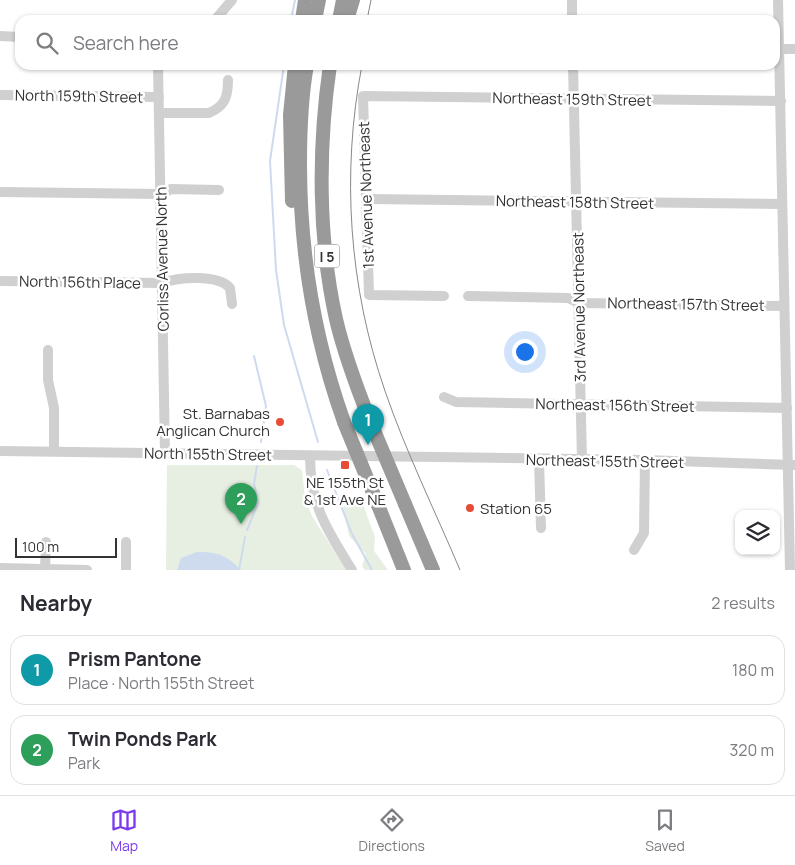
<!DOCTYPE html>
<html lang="en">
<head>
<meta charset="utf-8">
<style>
	:root { --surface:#fff; --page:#f2f2f3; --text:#2b2b33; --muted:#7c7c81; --line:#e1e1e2; --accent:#7c3aed }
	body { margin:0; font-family:Manrope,sans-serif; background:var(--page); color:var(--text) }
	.controls { position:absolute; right:15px; bottom:15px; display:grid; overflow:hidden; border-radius:10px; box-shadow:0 1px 4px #0004 }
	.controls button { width:45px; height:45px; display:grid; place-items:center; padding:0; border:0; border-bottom:1px solid var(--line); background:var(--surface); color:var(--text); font:25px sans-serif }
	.scale { position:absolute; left:15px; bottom:12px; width:102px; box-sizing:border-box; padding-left:5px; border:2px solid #333; border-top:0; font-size:14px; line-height:18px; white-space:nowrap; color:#333; -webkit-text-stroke:4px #fff; paint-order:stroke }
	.you { position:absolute; left:524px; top:351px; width:18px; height:18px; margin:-12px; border:4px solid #fff; border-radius:50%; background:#1a73e8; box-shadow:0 0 0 8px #1a73e833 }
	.badge { display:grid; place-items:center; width:32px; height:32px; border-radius:50%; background:var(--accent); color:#fff; font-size:16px; font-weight:700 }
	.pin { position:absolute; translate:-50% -41px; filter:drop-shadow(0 1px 2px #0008) }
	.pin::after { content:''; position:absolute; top:26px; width:18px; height:15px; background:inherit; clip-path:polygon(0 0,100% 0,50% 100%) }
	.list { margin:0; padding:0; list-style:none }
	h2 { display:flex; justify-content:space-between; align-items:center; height:65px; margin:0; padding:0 20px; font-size:21px }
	h2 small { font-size:16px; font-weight:400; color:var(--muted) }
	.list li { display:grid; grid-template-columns:32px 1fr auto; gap:15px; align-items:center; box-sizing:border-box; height:70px; margin:0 10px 10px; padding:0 10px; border:1px solid var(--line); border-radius:15px }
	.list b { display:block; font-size:19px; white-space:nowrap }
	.list p { margin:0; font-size:16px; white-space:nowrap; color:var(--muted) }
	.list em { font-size:16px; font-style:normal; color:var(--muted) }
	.icon { flex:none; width:28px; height:28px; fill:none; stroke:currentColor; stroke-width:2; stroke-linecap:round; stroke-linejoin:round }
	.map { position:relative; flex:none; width:795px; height:570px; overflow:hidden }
	.search { position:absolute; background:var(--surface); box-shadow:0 1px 4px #0004; left:15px; right:15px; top:15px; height:55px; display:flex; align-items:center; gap:12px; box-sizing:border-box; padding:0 18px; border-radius:15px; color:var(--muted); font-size:19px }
	.sheet { height:225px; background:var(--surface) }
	nav { display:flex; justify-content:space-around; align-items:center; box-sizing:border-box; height:70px; border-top:1px solid var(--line); background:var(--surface); font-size:14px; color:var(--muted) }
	nav a { display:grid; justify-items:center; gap:2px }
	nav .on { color:var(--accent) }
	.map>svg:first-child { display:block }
</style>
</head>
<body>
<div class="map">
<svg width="795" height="570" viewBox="0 0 795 570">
	<rect width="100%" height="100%" fill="#fff"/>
	<g fill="#e6efe1">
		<path d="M 167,465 L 294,465 L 302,470 L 305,498 L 312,516 L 346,570 L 166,570 Z"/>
		<path d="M 355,498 L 362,502 L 375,537 L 374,551 L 388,570 L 365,570 L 362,566 L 366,554 L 349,536 L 343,508 Z"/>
	</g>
	<path fill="#cedbee" d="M 197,552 C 216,551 228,556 241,570 L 177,570 L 181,558 Z"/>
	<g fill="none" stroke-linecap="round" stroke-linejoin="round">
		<g stroke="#cedbee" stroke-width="2">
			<path d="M 291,20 L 295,0"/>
			<path d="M 284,65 L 270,161 L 276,270 L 284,325 L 318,442"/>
			<path d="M 254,356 L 266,406 L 261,442"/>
			<path d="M 327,470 L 352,534 L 372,570"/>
			<path d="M 247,530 L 258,503 L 254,483 L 257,466"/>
			<path d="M 239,570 L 245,537"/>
		</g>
		<g stroke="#d0d0d0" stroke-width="10">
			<path d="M 572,0 L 572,20"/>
			<path d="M 778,0 L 790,570"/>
			<path d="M 215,20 L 232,0"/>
			<path d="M 0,36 L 20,37"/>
			<path d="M 780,49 L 795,49"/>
			<path d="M 158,65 L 165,453"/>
			<path d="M 573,65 L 582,460"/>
			<path d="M 0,95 L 159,97"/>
			<path d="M 159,113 L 209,113 C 225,106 228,97 228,80"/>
			<path d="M 0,192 L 161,194 L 171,189 L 219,190"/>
			<path d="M 368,199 L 782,204"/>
			<path d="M 0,281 L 162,283 C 179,277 218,274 230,288 L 232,304"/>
			<path d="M 444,296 L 369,295 L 363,96 L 781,101"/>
			<path d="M 468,296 L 568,298 L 579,303 L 784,306"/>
			<path d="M 48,350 L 48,380 L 54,408 L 54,451"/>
			<path d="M 444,397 L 456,402 L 787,408"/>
			<path d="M 0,451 L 645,460 L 795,465"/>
			<path d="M 310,456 C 310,505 327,530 352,570"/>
			<path d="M 539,460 L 541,528"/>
			<path d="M 126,542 L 126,570"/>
			<path d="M 634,550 L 644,533 L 645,460"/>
			<path d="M 0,568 L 87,570"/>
			<path d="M 45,569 L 46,542"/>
		</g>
		<g stroke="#9a9a9a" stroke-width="14">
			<path d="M 302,20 L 305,0"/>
			<path d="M 315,20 L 319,0"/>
			<path d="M 339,20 L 343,0"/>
			<path d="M 347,20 L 353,0"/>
			<path d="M 307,65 C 301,98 300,131 300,164 C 300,253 314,338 344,422"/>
			<path d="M 330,65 C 318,148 318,238 336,319 C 344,354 357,388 370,421"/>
			<path d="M 292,201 L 290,115 L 295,65"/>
			<path d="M 405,504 L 433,570"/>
			<path d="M 378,505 L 404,570"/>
		</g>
		<g stroke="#888" stroke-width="1">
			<path d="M 367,20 L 371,0"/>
			<path d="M 362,65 C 341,174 349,287 385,391 C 406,452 435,511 460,570"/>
		</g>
		<g stroke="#9a9a9a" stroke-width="14">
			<path d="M 370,421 L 405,504"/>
			<path d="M 344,422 L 378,505"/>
		</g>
	</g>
	<g fill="#e74c37" stroke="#fff" stroke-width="2">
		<circle cx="280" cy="422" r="5"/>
		<rect x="340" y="460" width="10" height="10" rx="2.5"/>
		<circle cx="470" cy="508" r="5"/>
	</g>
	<g text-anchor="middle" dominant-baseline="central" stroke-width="5" stroke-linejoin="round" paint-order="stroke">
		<rect fill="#fff" stroke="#707070" stroke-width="1" x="314.5" y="244.5" width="25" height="23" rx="4"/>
		<g font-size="14" font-weight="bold" fill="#333">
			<text x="327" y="256">I 5</text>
		</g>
		<g font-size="15" fill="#333" stroke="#fff">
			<text transform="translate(79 96) rotate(1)">North 159th Street</text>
			<text transform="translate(572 99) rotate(1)">Northeast 159th Street</text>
			<text transform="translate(366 195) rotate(-92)">1st Avenue Northeast</text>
			<text transform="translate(575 202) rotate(1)">Northeast 158th Street</text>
			<text transform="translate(162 259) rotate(-91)">Corliss Avenue North</text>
			<text transform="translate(80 282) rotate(1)">North 156th Place</text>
			<text transform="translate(686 304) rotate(1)">Northeast 157th Street</text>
			<text transform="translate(579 307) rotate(-91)">3rd Avenue Northeast</text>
			<text transform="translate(615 405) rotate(1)">Northeast 156th Street</text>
			<text transform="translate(208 454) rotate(1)">North 155th Street</text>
			<text transform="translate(605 461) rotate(1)">Northeast 155th Street</text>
		</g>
		<g font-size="15" fill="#333" stroke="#fff" text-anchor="end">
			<text x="270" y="413">St. Barnabas<tspan x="270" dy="17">Anglican Church</tspan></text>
			<text x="345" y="482" text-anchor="middle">NE 155th St<tspan x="345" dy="17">&amp; 1st Ave NE</tspan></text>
			<text x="480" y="508" text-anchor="start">Station 65</text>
		</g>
	</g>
</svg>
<div class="controls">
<button><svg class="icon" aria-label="layers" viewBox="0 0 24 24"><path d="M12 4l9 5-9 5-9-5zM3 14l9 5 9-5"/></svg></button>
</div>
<div class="scale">100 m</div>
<div class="you"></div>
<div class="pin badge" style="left:368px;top:445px;background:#0f9aa8">1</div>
<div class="pin badge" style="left:241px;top:524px;background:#2e9e5b">2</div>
<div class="search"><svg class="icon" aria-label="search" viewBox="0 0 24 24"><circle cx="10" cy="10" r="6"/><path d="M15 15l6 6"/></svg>Search here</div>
</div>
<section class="sheet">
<h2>Nearby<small>2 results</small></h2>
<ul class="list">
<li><span class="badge" style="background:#0f9aa8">1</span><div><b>Prism Pantone</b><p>Place · North 155th Street</p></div><em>180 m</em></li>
<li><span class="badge" style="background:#2e9e5b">2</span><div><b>Twin Ponds Park</b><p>Park</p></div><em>320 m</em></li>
</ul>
</section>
<nav>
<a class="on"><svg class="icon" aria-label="map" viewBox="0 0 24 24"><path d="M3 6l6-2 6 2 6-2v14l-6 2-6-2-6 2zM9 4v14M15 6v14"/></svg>Map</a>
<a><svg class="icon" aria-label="directions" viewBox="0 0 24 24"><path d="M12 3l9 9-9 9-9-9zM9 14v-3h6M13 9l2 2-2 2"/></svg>Directions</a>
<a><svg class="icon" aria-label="saved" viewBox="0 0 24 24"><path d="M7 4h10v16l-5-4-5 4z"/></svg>Saved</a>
</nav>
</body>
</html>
